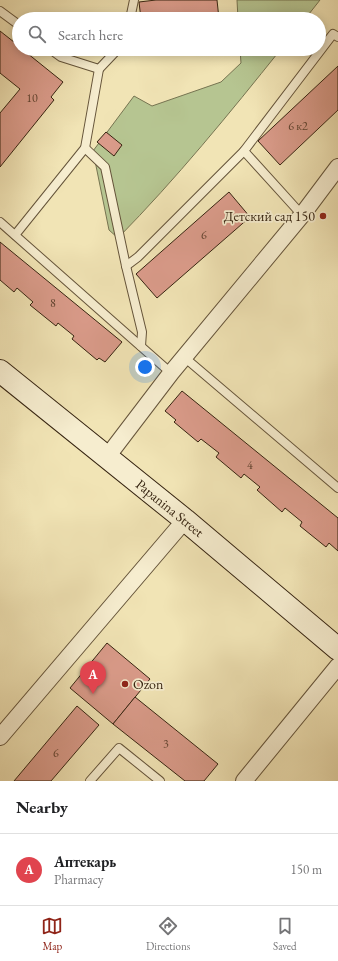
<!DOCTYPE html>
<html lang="en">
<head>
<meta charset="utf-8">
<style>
	:root { --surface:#fff; --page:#f6f6f6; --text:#202124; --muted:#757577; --line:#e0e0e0; --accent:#8f2418 }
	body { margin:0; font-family:"EB Garamond",serif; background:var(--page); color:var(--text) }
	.you { position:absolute; left:145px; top:367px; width:14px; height:14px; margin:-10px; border:3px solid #fff; border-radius:50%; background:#1a73e8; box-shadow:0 0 0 6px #1a73e833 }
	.badge { display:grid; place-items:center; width:26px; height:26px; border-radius:50%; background:var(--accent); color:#fff; font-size:13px; font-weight:700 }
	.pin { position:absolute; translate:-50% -33px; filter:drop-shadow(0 1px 2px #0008) }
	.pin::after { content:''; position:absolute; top:21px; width:14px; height:12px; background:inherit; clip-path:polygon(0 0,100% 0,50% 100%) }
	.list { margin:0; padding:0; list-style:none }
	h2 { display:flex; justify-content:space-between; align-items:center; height:52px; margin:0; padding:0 16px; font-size:17px }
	h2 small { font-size:13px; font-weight:400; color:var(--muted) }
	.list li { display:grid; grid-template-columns:26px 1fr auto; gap:12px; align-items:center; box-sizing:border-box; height:72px; padding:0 16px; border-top:1px solid var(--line) }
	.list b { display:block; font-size:15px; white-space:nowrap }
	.list p { margin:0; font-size:13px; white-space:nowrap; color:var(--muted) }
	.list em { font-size:13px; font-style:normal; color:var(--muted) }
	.icon { flex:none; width:22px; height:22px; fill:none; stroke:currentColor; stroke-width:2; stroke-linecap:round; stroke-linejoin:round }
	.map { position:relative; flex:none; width:338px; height:781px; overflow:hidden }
	.search { position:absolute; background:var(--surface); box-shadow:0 2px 10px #0003; left:12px; right:12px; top:12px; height:44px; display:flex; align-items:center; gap:10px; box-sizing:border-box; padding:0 14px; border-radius:22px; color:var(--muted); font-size:15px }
	.sheet { height:124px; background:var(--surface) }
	nav { display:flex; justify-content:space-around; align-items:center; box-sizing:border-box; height:56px; border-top:1px solid var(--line); background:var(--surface); font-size:11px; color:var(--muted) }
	nav a { display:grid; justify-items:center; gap:2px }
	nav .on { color:var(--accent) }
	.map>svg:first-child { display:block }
</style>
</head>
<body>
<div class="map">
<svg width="338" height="781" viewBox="0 0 338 781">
	<rect width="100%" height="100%" fill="#f1e4b5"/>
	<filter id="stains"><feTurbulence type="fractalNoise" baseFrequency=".005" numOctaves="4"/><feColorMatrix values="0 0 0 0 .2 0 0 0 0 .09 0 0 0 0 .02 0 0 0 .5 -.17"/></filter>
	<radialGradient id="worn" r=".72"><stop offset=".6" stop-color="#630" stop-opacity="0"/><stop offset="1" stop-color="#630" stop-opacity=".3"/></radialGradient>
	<g fill="#b6c591" stroke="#767451">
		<path d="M 237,0 L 320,0 L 305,19 L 238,19 Z"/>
		<path d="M 240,49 L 281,49 C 229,114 176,179 118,238 L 109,230 L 93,151 L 134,96 L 152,106 L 221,82 L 241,63 Z"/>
	</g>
	<g fill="#da9b8a" stroke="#362411">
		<path d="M 156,0 L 217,0 L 219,19 L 141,19 L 139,2 Z"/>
		<path d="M 0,31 L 19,46 L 19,49 L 22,49 L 63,82 L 51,97 L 54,100 L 0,167 L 0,113 L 20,89 L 0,73 Z"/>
		<path d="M 338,66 L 338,110 L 280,165 L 258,141 Z"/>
		<path d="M 106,132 L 122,145 L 114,156 L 97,142 Z"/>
		<path d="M 229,192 L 250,217 L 157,298 L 136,274 Z"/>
		<path d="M 0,242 L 122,342 L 105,362 L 99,358 L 97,360 L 72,339 L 74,336 L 58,323 L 56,326 L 30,305 L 33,302 L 17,288 L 14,292 L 0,280 Z"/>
		<path d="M 182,391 L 338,518 L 338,551 L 329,543 L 326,547 L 300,526 L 302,522 L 285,508 L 282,512 L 257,490 L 260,487 L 244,474 L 241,478 L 216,457 L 219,453 L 201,439 L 198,442 L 174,422 L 176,420 L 165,411 Z"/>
		<path d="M 107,643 L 150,679 L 113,724 L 70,688 Z"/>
		<path d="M 135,697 L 218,764 L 204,781 L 185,781 L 113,724 Z"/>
		<path d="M 77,706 L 99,725 L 51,781 L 14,781 Z"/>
	</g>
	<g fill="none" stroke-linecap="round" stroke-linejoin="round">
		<g stroke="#65543a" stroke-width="10">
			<g id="lane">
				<path d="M 0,11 L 19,25"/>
				<path d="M 130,19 L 134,0"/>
				<path d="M 50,49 L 61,57 L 99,69 L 118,49"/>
				<path d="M 85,148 L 105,167 L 126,266 L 142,332 L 141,346"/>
				<path d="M 302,215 L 244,151 L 333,34 L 338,37"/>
				<path d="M 0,222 L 171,373"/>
				<path d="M 15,235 L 85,148 L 99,69"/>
				<path d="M 126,266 L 138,257 L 244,151"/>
				<path d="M 184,357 L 338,488"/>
				<path d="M 90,781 L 119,748 L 160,781"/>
			</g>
		</g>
		<g stroke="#65543a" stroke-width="18">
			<g id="street">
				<path d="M 107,457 L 171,373 L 302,215 L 338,167"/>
				<path d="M 0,737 L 185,520"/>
				<path d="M 244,781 L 338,666"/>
			</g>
		</g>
		<g stroke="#362411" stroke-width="24">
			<path id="secondary" d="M 0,371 L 185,520 L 338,649"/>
		</g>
		<use href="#lane" stroke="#f6edcf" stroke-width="8"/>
		<use href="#street" stroke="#f6edcf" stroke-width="16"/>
		<use href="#secondary" stroke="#f6edcf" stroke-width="22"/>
	</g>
	<g fill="#8f2418" stroke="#f6edcf" stroke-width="1.5">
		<circle cx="323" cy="216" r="4"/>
		<circle cx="125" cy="684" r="4"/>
	</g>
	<g text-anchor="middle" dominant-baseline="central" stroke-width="3.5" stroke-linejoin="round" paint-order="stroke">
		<g font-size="12" fill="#5f422f">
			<text x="32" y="98">10</text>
			<text x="298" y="126">6 к2</text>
			<text x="204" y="235">6</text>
			<text x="53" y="303">8</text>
			<text x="250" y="465">4</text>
			<text x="166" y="744">3</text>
			<text x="56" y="753">6</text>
		</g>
		<g font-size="14" fill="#362411" stroke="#f6edcf" text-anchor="end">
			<text x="315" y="216">Детский сад 150</text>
			<text x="133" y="684" text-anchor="start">Ozon</text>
		</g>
		<g font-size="14" fill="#362411" stroke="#f6edcf">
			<text transform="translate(170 508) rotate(39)">Papanina Street</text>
		</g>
	</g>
	<rect width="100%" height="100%" filter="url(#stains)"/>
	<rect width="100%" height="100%" fill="url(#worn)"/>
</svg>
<div class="you"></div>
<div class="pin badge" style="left:93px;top:694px;background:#e0444e">A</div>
<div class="search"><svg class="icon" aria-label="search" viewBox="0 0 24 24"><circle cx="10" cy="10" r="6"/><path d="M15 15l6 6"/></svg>Search here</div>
</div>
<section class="sheet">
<h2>Nearby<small></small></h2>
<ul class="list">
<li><span class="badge" style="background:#e0444e">A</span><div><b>Аптекарь</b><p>Pharmacy</p></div><em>150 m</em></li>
</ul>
</section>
<nav>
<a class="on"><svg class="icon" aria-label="map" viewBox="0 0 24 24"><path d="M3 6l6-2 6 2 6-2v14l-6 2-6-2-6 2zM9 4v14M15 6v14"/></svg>Map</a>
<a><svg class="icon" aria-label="directions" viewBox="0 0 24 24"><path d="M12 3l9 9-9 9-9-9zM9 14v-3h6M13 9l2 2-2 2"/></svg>Directions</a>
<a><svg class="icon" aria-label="saved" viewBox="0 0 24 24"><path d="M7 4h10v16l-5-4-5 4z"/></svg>Saved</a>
</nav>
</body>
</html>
